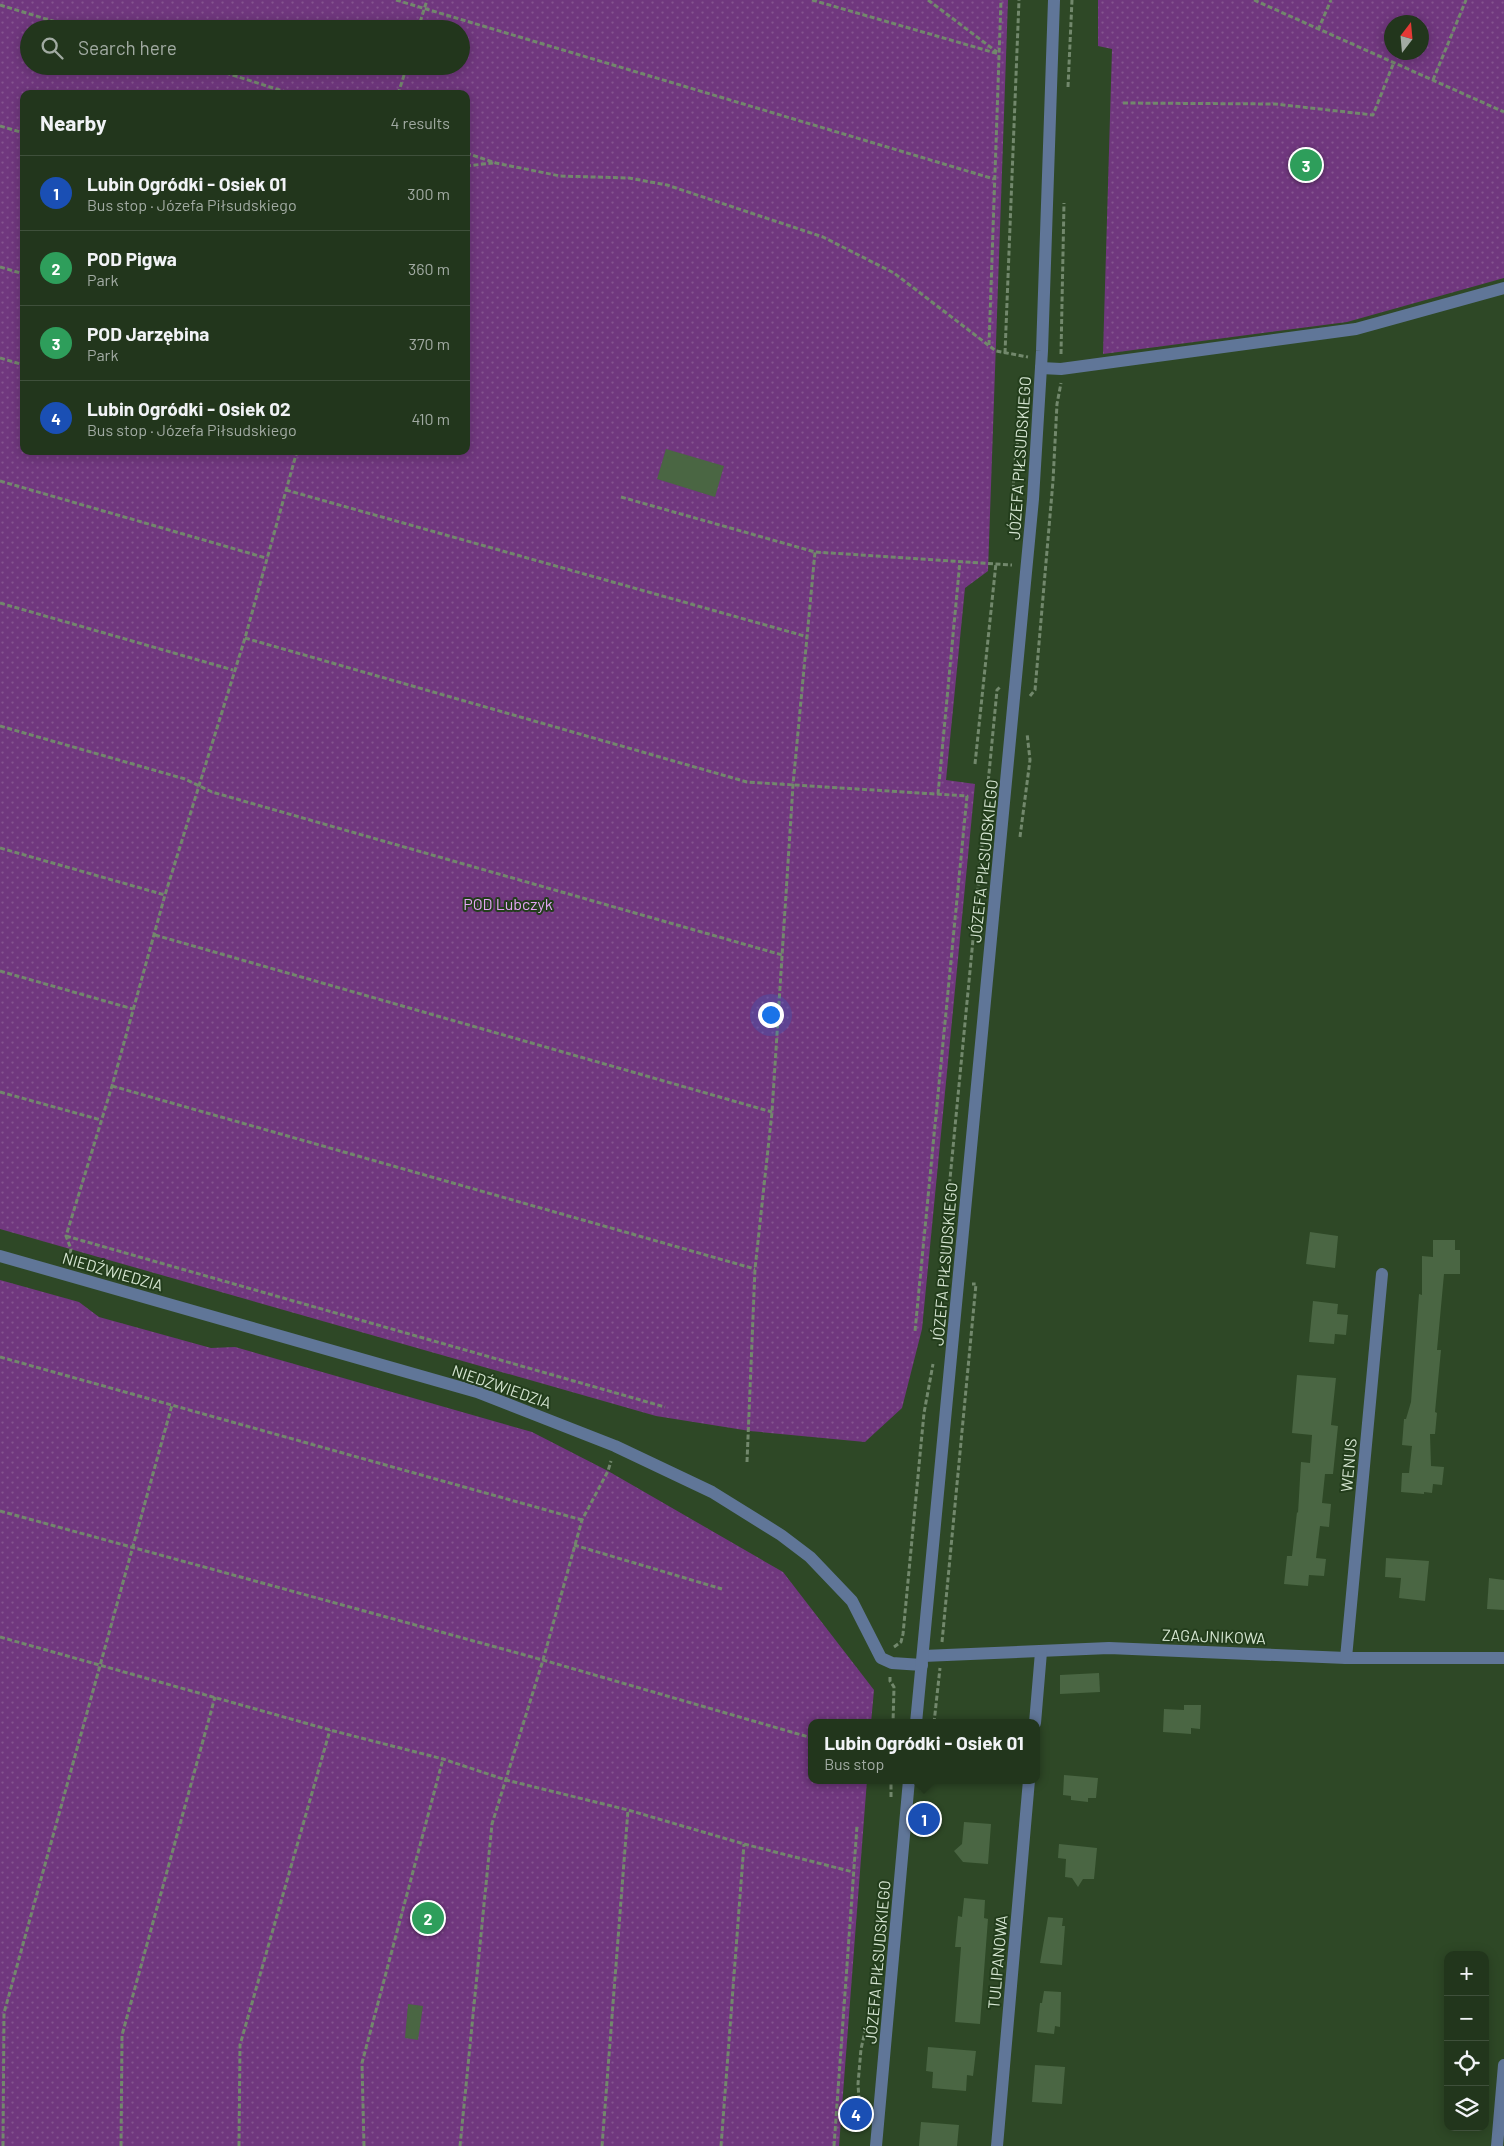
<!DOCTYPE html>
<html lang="en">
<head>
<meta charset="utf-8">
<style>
	:root { --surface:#22361c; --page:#2e4129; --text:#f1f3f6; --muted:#a2aba3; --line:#3f503b; --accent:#d6ab8b }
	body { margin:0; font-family:Barlow,sans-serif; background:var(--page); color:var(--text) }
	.controls { position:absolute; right:15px; bottom:15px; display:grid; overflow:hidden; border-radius:10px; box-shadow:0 2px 12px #0003 }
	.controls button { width:45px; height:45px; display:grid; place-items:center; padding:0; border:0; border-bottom:1px solid var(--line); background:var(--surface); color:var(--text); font:25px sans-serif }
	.compass { position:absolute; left:1384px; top:15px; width:45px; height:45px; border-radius:50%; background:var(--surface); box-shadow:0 2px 12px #0003; rotate:16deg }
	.you { position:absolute; left:770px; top:1014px; width:18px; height:18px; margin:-12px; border:4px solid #fff; border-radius:50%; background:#1a73e8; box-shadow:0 0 0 8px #1a73e833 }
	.badge { display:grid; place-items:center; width:32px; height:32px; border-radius:50%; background:var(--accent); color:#fff; font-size:16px; font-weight:700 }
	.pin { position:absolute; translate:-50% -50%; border:2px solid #fff; box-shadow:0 1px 5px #0006 }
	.popup { position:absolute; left:808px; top:1719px; width:232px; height:65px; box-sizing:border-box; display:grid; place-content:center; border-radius:10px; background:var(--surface); filter:drop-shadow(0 1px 4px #0005); font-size:16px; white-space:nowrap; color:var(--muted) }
	.popup b { font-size:19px; color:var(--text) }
	.popup::after { content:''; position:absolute; left:50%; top:100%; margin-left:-10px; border:10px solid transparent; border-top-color:var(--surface) }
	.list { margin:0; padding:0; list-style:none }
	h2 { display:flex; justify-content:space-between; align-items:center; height:65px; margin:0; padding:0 20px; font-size:21px }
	h2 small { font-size:16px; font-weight:400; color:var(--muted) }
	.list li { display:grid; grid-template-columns:32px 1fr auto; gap:15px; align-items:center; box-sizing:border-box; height:75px; padding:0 20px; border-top:1px solid var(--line) }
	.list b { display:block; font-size:19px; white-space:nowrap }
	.list p { margin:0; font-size:16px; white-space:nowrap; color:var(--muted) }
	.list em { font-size:16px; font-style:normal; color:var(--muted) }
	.icon { flex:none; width:28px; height:28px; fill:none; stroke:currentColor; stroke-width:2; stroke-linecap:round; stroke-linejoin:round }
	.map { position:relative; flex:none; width:1504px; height:2146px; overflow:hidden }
	.search { position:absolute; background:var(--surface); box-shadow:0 2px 12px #0003; left:20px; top:20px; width:450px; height:55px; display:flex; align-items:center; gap:12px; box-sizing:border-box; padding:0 18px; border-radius:28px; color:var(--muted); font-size:19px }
	.panel { position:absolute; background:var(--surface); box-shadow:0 2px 12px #0003; left:20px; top:90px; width:450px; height:365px; border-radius:10px }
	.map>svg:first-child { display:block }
</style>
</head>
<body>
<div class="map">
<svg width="1504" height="2146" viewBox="0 0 1504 2146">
	<defs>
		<pattern id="park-dots" width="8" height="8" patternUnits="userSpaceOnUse" patternTransform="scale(1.25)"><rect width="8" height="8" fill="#70377e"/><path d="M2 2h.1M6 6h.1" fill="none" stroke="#84548f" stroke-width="1.8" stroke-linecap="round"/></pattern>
	</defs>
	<rect width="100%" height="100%" fill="#2e4826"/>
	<g fill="url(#park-dots)" fill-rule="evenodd">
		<path d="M 0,0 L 1008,0 L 988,571 L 965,588 L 946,780 L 975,784 L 922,1329 L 902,1408 L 865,1442 L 750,1431 L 656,1416 L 0,1229 ZM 29,29 L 461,29 L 461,66 L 29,66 ZM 24,94 L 466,94 L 466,451 L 24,451 Z"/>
		<path d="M 1098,0 L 1504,0 L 1504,278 L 1347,322 L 1103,354 L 1112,49 L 1098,46 ZM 1392,22 L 1422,22 L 1422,52 L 1392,52 Z"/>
		<path d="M 0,1280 L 79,1302 L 99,1317 L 211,1348 L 235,1347 L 532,1432 L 608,1471 L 783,1572 L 874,1690 L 871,1723 L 812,1723 L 812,1780 L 867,1780 L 839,2146 L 0,2146 Z"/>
	</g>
	<g fill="#4a6643">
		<path d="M 666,449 L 724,466 L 715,497 L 657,479 Z"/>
		<path d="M 1310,1232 L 1338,1236 L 1335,1268 L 1306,1264 Z"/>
		<path d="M 1433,1240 L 1455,1240 L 1455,1250 L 1460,1250 L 1460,1274 L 1444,1274 L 1437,1350 L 1441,1350 L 1435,1412 L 1437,1413 L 1435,1434 L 1430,1434 L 1431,1466 L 1444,1467 L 1442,1485 L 1433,1484 L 1432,1493 L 1424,1492 L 1424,1494 L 1401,1492 L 1402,1473 L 1409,1473 L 1412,1446 L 1402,1445 L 1404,1419 L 1406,1419 L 1411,1402 L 1419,1294 L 1422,1295 L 1422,1256 L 1433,1257 Z"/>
		<path d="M 1313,1301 L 1338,1304 L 1337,1314 L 1348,1315 L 1346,1335 L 1335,1334 L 1334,1344 L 1309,1342 Z"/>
		<path d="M 1297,1375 L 1336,1378 L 1331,1425 L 1338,1426 L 1333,1474 L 1325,1474 L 1322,1503 L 1331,1504 L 1329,1527 L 1320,1526 L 1316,1558 L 1326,1559 L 1324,1576 L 1309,1575 L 1308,1586 L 1284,1584 L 1287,1556 L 1292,1556 L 1297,1512 L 1298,1513 L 1301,1462 L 1310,1463 L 1312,1435 L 1292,1433 Z"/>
		<path d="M 1386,1558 L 1429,1561 L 1425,1601 L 1399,1598 L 1401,1578 L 1385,1577 Z"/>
		<path d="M 1489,1578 L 1504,1580 L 1504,1610 L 1487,1609 Z"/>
		<path d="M 1099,1673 L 1100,1692 L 1060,1694 L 1060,1675 Z"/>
		<path d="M 1184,1705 L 1201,1705 L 1200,1729 L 1191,1728 L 1191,1734 L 1163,1732 L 1164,1709 L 1184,1710 Z"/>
		<path d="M 1064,1775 L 1098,1778 L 1096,1798 L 1088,1798 L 1088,1802 L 1071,1800 L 1071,1796 L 1063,1795 Z"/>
		<path d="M 964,1822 L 991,1824 L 988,1864 L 963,1862 L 954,1851 L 962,1844 Z"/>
		<path d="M 1059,1844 L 1097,1848 L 1094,1879 L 1083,1879 L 1078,1887 L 1072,1878 L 1065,1877 L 1066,1859 L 1058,1858 Z"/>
		<path d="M 964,1898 L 985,1900 L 984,1918 L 988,1919 L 980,2024 L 955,2022 L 961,1947 L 955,1947 L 958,1916 L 962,1917 Z"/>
		<path d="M 1048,1917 L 1063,1918 L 1062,1926 L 1065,1926 L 1062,1965 L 1040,1963 Z"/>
		<path d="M 1044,1991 L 1061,1992 L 1060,2027 L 1055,2026 L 1054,2034 L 1037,2032 L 1040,2003 L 1042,2003 Z"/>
		<path d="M 408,2004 L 423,2006 L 418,2040 L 405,2038 Z"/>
		<path d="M 928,2047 L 976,2051 L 973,2076 L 967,2075 L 966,2091 L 932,2088 L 933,2072 L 926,2071 Z"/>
		<path d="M 1035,2065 L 1065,2067 L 1062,2104 L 1032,2102 Z"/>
		<path d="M 921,2122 L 959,2125 L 957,2146 L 919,2146 Z"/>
	</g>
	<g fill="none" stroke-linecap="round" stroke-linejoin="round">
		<g stroke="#72886c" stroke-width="3" stroke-dasharray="5 2.5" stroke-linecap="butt">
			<path d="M 396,0 L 994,179"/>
			<path d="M 812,0 L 999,54"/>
			<path d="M 928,0 L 997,52"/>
			<path d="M 1254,0 L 1504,112"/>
			<path d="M 0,5 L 79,29"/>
			<path d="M 418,29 L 427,0"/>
			<path d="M 1318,30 L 1331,0"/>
			<path d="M 204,66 L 292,94"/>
			<path d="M 1433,80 L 1466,0"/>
			<path d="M 1068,87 L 1072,0"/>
			<path d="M 398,94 L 407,66"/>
			<path d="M 1123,103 L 1275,104 L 1373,115 L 1394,62"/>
			<path d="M 0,126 L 24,133"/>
			<path d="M 466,153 L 496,163 L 560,176 L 629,178 L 667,185 L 823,237 L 894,273 L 996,351 L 1028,357"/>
			<path d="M 466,166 L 493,163"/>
			<path d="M 0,267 L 24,274"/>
			<path d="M 989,345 L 1001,0"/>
			<path d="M 1005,353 L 1019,0"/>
			<path d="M 1061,354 L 1064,203"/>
			<path d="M 0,358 L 24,365"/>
			<path d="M 0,481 L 266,558"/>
			<path d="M 286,490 L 808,637"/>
			<path d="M 621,497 L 815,552 L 1012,565"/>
			<path d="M 1014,520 C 1012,487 1014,456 1021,424"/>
			<path d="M 0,603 L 233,670"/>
			<path d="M 245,638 L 747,782 L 967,796 L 915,1331"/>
			<path d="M 1030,696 L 1035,690 L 1053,481 L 1057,404 L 1061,383"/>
			<path d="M 0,726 L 185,779 L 212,792 L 782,955"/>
			<path d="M 975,764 L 996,563"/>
			<path d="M 938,794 L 960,561"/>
			<path d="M 1020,837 L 1030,760 L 1027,733"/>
			<path d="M 0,848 L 165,895"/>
			<path d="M 155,935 L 772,1112"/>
			<path d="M 0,971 L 133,1009"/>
			<path d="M 112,1086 L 755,1269"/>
			<path d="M 0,1092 L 101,1120"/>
			<path d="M 66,1236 L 665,1407"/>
			<path d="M 68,1261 L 71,1249 L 66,1236 L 112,1086 L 165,895 L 245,638 L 297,451"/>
			<path d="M 944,1287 L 940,1283 L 997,690 L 1000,687"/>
			<path d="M 0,1357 L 582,1520"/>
			<path d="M 747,1462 L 755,1269 L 772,1112 L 793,785 L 815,552"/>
			<path d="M 0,1511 L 543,1660 L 812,1738"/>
			<path d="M 574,1545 L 722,1589"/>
			<path d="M 0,1637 L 330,1730 L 443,1759 L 506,1780 L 628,1810 L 744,1844 L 853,1872"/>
			<path d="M 942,1642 L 976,1284 L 972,1284"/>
			<path d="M 894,1647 L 901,1642 L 903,1634 L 924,1413 L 933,1364"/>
			<path d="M 890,1677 L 890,1681 L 894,1687 L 893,1723"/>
			<path d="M 934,1723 L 940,1668"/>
			<path d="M 921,1789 L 927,1790 L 928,1780"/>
			<path d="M 891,1797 L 891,1780"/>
			<path d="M 861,2130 L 858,2084 L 861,2049 L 873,1997"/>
			<path d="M 3,2146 L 4,2013 L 172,1405"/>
			<path d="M 121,2146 L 122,2035 L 215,1697"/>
			<path d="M 239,2146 L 240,2045 L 330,1730"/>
			<path d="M 364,2146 L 362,2063 L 443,1759"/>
			<path d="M 460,2146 L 492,1824 L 543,1660 L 582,1520 L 608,1471 L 611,1461"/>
			<path d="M 602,2146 L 628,1810"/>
			<path d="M 721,2146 L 744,1844"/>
			<path d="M 834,2146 L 857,1826"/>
		</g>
		<g stroke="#607698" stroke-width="12">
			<path d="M 1041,368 L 1061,369 L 1356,329 L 1504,288"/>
			<path d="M 0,1256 L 477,1392 L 615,1446 L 712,1492 L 781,1535 L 810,1557 L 852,1601 L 881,1658 L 892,1663 L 922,1665"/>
			<path d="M 923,1656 L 1109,1648 L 1346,1658 L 1504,1658"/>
			<path d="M 1346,1658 L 1382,1274"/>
			<path d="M 916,1723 L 1033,499 L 1042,351 L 1054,0"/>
			<path d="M 1035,1723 L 1041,1652"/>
			<path d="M 876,2146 L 909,1780"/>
			<path d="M 997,2146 L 1029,1780"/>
			<path d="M 1497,2146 L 1504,2065"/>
		</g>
	</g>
	<g text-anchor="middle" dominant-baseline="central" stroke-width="4" stroke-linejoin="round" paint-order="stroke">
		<g font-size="16" fill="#d6e6d2" stroke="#233d1c">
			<text transform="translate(1019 458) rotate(-86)">JÓZEFA PIŁSUDSKIEGO</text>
			<text transform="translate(983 861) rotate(-84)">JÓZEFA PIŁSUDSKIEGO</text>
			<text transform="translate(944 1264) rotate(-85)">JÓZEFA PIŁSUDSKIEGO</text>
			<text transform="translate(113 1271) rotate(16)">NIEDŹWIEDZIA</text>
			<text transform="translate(502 1386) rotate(19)">NIEDŹWIEDZIA</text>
			<text transform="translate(1348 1465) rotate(-85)">WENUS</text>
			<text transform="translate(1214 1636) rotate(2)">ZAGAJNIKOWA</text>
			<text transform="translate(877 1962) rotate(-85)">JÓZEFA PIŁSUDSKIEGO</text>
			<text transform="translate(997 1962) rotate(-85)">TULIPANOWA</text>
		</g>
		<g font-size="16" fill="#e4a5f5" stroke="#233d1c">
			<text x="508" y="903">POD Lubczyk</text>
		</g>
	</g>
</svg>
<div class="controls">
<button>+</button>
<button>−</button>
<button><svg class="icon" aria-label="locate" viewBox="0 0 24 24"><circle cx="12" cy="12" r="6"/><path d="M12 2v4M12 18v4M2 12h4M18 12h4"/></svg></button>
<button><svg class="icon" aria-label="layers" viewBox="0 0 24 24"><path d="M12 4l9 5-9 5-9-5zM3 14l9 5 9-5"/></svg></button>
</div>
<svg class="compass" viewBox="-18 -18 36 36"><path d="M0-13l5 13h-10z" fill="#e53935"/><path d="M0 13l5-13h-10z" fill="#a2aba3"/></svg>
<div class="you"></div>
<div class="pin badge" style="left:924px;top:1819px;background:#1a4fb4">1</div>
<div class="popup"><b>Lubin Ogródki - Osiek 01</b>Bus stop</div>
<div class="pin badge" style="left:428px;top:1918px;background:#2e9e5b">2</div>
<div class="pin badge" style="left:1306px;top:165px;background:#2e9e5b">3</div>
<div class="pin badge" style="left:856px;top:2114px;background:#1a4fb4">4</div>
<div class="search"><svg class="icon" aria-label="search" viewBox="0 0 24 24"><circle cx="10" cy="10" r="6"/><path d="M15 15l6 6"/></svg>Search here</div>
<section class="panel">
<h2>Nearby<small>4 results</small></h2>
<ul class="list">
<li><span class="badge" style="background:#1a4fb4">1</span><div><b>Lubin Ogródki - Osiek 01</b><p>Bus stop · Józefa Piłsudskiego</p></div><em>300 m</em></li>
<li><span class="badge" style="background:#2e9e5b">2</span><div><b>POD Pigwa</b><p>Park</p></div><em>360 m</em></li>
<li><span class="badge" style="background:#2e9e5b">3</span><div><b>POD Jarzębina</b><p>Park</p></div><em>370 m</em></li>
<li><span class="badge" style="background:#1a4fb4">4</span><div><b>Lubin Ogródki - Osiek 02</b><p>Bus stop · Józefa Piłsudskiego</p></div><em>410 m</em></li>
</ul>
</section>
</div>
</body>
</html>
